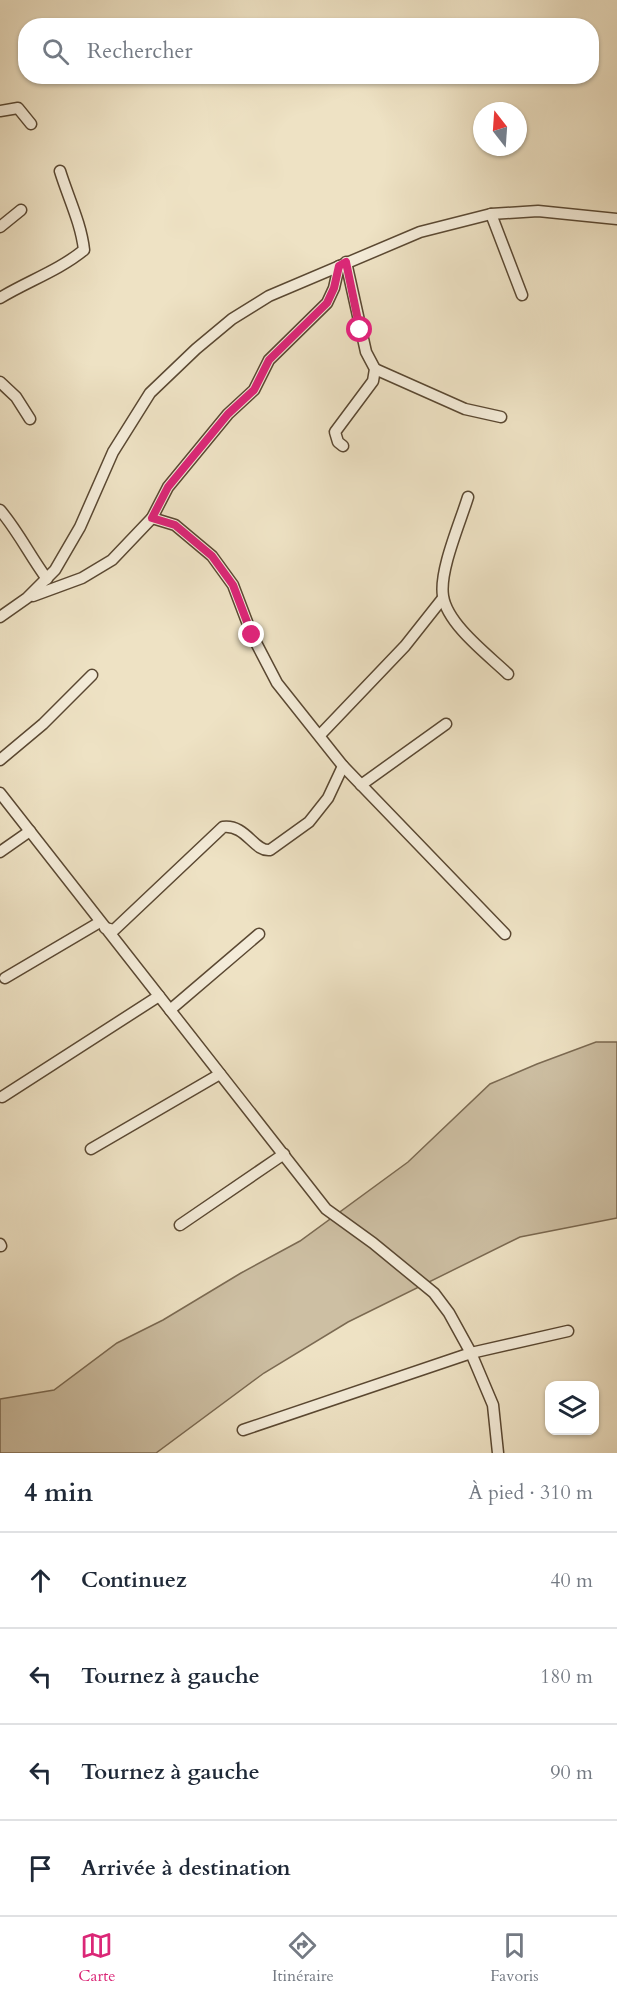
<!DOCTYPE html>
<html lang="fr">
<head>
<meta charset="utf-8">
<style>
	:root { --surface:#fff; --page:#f6f6f7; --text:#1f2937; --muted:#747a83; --line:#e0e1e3; --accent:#db2777 }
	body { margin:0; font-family:Cardo,serif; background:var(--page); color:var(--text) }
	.controls { position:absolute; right:18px; bottom:18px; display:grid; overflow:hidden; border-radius:12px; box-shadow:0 2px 4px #0004 }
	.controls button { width:54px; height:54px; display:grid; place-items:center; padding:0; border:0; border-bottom:2px solid var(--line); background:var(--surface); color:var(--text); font:30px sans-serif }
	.compass { position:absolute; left:473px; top:102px; width:54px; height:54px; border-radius:50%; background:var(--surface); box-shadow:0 2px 4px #0004; rotate:343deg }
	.stop { position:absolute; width:18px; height:18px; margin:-14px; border:4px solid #db2777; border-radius:50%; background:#fff }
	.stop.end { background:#db2777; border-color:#fff; box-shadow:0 2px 6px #0008 }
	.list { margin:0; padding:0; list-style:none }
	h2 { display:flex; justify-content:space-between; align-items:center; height:78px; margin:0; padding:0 24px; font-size:26px }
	h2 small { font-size:20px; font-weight:400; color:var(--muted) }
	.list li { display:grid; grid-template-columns:39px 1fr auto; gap:18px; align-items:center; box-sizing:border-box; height:96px; padding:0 24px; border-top:2px solid var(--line) }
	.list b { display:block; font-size:22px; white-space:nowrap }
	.list em { font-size:20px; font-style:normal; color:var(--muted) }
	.icon { flex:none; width:33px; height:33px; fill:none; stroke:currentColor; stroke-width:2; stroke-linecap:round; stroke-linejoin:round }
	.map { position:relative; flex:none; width:617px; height:1453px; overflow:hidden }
	.search { position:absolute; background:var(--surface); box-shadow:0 2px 4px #0004; left:18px; right:18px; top:18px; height:66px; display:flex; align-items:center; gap:15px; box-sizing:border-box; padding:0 21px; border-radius:24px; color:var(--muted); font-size:22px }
	.sheet { height:462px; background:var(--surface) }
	nav { display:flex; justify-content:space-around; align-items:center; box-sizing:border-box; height:84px; border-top:2px solid var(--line); background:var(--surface); font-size:16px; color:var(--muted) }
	nav a { display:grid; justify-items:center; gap:3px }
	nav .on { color:var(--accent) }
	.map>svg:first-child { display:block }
</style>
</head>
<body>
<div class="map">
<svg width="617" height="1453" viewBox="0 0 617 1453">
	<rect width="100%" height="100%" fill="#eee2c4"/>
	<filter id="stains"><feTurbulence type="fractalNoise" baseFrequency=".00333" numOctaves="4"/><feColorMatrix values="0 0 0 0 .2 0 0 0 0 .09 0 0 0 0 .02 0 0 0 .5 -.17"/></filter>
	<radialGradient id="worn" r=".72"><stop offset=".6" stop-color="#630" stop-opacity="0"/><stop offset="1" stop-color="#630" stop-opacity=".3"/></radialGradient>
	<path fill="#cdbfa3" stroke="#7b6a52" stroke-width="1.5" d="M 596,1042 L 617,1042 L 617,1218 L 520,1237 L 348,1322 L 264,1373 L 156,1453 L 0,1453 L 0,1399 L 54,1390 L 117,1343 L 163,1320 L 241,1273 L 300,1241 L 408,1162 L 490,1084 L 537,1064 Z"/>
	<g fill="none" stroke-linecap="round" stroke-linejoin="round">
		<g stroke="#5a4832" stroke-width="13">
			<g id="minor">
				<path d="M 0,111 L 18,108 L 31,124"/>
				<path d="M 491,214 L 522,295"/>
				<path d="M 0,227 L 21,210"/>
				<path d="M 0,298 C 28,281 58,271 84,250 C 81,223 68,197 60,171"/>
				<path d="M 375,369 L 465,409 L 501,417"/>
				<path d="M 0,382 L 16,397 L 30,419"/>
				<path d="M 343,446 L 338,442 L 335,432 L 373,381 L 375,369 L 366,352 L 346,262"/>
				<path d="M 468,497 C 460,523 439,571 443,596 C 447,624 488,655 508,674"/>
				<path d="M 0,510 C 18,531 30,556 47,579"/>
				<path d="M 152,518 L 175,525 L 212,556 L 233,585 L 252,635 L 277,683 L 343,766 L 505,934"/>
				<path d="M 33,596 L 82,578 L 112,560 L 152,518 L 168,487 L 228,414 L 254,390 L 269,360 L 327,303 L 334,288 L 339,266"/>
				<path d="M 0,617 L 27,598 L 55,570 L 80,527 L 113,452 L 150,393 L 196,349 L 232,319 L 269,296 L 420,232 L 491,214 L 538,211 L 617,219"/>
				<path d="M 320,735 L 405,646 L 443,598"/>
				<path d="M 0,760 L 43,724 L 92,675"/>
				<path d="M 361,785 L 446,724"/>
				<path d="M 0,793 L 326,1209 L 373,1243 L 434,1293 L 449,1313 L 471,1353 L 493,1405 L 498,1453"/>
				<path d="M 0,852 L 30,831"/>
				<path d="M 105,928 L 114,930 L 223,827 C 246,824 254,852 270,850 L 309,822 L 328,798 L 343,766"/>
				<path d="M 5,978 L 100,922"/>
				<path d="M 170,1010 L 259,934"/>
				<path d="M 2,1097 L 159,996"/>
				<path d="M 91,1149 L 220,1074"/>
				<path d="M 180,1225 L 284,1154"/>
				<path d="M 0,1244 L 1,1246"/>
				<path d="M 243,1430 L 471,1353 L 568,1331"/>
			</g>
		</g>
		<use href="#minor" stroke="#f4ecd9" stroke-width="10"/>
	</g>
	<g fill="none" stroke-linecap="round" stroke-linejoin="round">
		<path stroke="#db2777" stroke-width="8" d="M 252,635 L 233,585 L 212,556 L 175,525 L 152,518 L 168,487 L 228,414 L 254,390 L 269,360 L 327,303 L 334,288 L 339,266 L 346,262 L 360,330"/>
	</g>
	<rect width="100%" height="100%" filter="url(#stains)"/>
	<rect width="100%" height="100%" fill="url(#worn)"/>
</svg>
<div class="controls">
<button><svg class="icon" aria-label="layers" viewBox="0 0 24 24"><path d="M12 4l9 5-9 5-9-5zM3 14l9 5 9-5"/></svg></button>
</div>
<svg class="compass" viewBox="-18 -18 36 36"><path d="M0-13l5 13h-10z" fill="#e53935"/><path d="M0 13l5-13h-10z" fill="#747a83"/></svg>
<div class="stop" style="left:360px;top:330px"></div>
<div class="stop end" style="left:252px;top:635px"></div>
<div class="search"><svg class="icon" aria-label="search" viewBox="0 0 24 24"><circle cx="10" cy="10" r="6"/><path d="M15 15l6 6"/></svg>Rechercher</div>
</div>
<section class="sheet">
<h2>4 min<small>À pied · 310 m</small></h2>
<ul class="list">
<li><svg class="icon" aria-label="ahead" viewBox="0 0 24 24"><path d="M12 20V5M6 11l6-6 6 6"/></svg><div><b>Continuez</b></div><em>40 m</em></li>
<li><svg class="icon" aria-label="left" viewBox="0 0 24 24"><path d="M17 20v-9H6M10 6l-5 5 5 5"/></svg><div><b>Tournez à gauche</b></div><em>180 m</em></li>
<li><svg class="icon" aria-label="left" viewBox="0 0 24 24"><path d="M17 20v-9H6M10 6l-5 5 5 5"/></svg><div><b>Tournez à gauche</b></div><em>90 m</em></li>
<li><svg class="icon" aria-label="arrive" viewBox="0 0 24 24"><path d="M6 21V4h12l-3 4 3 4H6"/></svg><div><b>Arrivée à destination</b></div></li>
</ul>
</section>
<nav>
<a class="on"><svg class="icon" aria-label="map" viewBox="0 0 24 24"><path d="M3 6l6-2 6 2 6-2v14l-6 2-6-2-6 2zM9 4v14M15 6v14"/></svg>Carte</a>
<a><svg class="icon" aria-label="directions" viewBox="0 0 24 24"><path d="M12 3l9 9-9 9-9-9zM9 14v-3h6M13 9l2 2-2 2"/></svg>Itinéraire</a>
<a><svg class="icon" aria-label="saved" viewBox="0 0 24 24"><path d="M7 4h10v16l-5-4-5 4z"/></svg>Favoris</a>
</nav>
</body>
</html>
